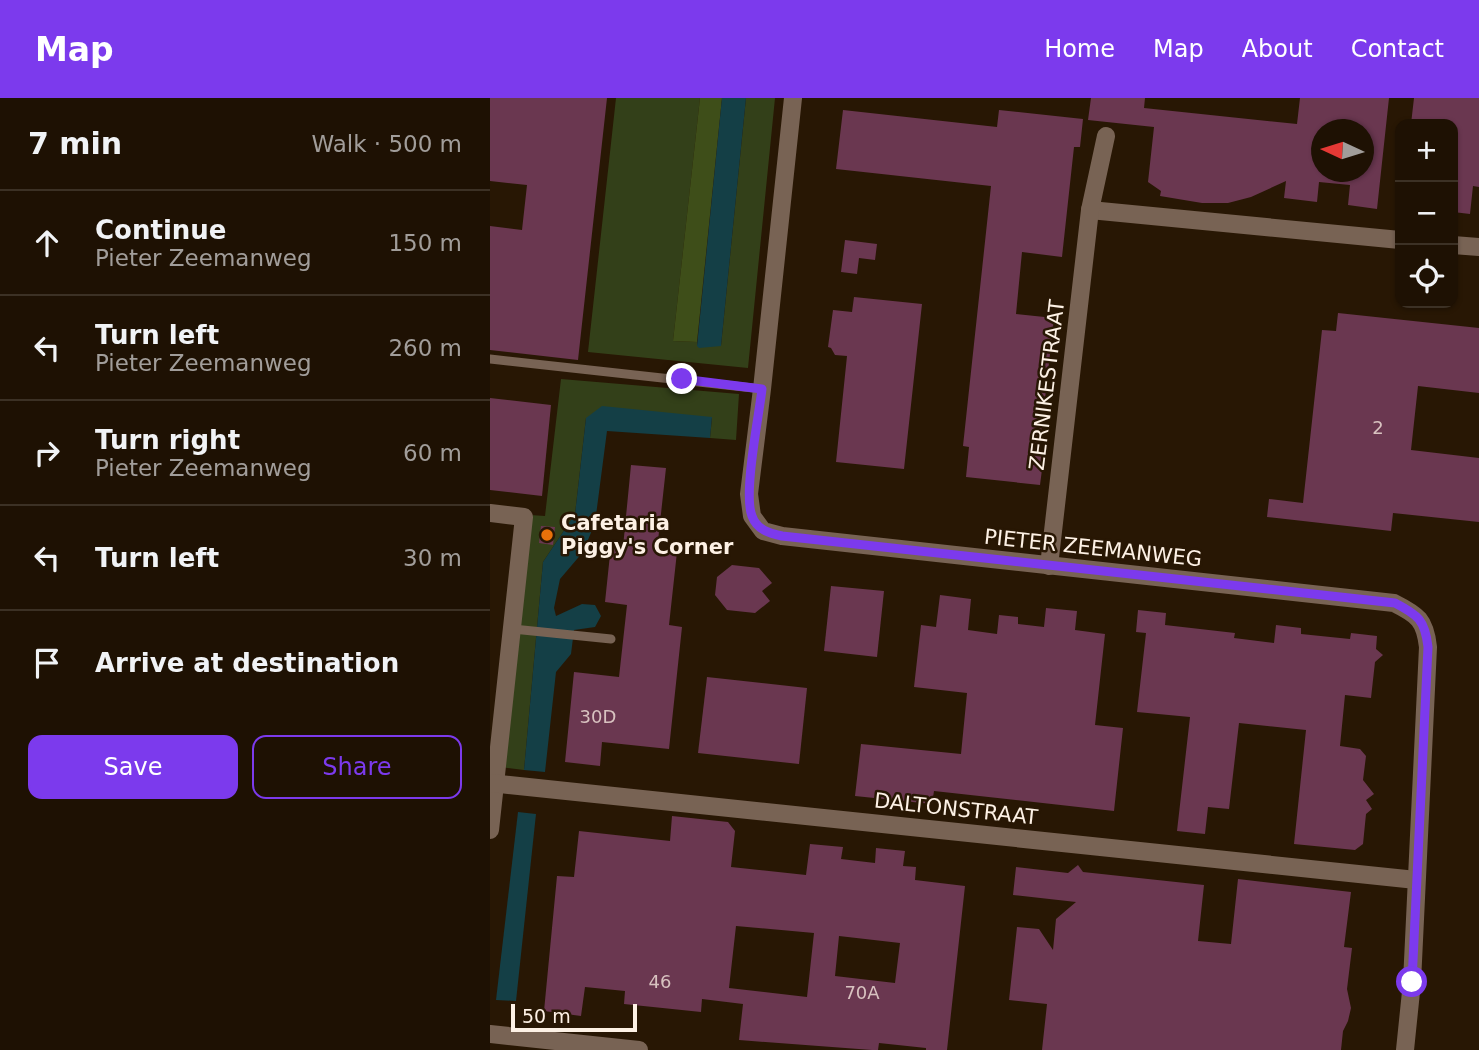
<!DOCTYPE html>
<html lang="en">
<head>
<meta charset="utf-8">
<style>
	:root { --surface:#1e1103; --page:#261a0d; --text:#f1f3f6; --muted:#a19d9a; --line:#3c3125; --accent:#7c3aed }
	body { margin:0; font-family:"DejaVu Sans",sans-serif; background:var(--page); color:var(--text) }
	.controls { position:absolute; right:21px; top:21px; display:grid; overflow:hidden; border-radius:14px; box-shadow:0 2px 5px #0004 }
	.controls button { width:63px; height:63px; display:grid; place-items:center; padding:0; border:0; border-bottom:2px solid var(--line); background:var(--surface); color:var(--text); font:35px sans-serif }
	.compass { position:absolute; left:821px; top:21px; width:63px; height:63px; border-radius:50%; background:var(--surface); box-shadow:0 2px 5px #0004; rotate:274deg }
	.scale { position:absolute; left:21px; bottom:18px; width:126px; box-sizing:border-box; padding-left:7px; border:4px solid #fdf1e5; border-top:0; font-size:19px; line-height:24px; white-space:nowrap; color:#fdf1e5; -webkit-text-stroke:5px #281704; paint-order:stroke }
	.stop { position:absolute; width:21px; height:21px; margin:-16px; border:5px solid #7c3aed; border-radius:50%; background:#fff }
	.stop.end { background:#7c3aed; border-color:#fff; box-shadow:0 2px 7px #0008 }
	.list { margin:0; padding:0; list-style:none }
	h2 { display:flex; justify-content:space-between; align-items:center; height:91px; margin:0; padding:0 28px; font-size:30px }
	h2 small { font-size:23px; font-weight:400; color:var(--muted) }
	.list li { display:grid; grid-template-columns:46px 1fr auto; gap:21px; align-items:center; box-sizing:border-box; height:105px; padding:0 28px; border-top:2px solid var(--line) }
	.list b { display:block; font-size:26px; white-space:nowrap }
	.list p { margin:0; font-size:23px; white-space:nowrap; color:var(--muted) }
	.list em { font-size:23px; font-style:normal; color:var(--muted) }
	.actions { display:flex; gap:14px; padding:21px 28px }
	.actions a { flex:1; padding:16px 0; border:2px solid var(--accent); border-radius:14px; text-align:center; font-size:24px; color:var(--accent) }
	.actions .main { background:var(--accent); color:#fff }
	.icon { flex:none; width:38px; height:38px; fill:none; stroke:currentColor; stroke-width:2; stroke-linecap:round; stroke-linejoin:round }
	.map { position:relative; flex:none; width:989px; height:952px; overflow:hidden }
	header { display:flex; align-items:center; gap:42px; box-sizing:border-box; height:98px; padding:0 35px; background:var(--accent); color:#fff }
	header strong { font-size:33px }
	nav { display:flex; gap:38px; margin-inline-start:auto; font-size:24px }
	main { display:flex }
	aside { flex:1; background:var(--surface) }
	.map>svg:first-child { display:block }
</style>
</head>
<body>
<header>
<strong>Map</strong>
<nav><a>Home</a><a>Map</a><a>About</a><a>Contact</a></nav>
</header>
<main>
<aside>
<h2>7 min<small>Walk · 500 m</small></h2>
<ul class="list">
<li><svg class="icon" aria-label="ahead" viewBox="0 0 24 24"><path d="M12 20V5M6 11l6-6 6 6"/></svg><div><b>Continue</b><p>Pieter Zeemanweg</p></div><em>150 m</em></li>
<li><svg class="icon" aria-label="left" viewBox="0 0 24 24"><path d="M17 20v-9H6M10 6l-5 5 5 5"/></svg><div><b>Turn left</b><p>Pieter Zeemanweg</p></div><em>260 m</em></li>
<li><svg class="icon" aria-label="right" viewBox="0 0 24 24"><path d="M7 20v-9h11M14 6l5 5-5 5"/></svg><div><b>Turn right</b><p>Pieter Zeemanweg</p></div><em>60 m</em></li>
<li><svg class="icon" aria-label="left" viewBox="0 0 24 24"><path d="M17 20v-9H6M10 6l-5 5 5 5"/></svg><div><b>Turn left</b></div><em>30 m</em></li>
<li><svg class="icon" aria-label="arrive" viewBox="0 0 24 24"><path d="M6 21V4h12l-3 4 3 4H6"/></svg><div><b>Arrive at destination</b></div></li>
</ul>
<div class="actions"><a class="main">Save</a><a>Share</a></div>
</aside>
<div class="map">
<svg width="989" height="952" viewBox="0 0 989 952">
	<rect width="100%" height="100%" fill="#281704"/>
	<g fill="#334019">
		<path d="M 126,0 L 210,0 L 183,243 L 207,244 L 207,248 L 231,248 L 256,0 L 285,0 L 258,270 L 98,254 Z"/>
		<path d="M 71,281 L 249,296 L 246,342 L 220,340 L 222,320 L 96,320 L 85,416 L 53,464 L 34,672 L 9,669 L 40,417 L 55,418 Z"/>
	</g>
	<path fill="#3e4e19" d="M 210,0 L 232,0 L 207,244 L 183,243 Z"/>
	<g fill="#143f46">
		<path d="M 232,0 L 256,0 L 231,248 L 209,250 L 207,248 Z"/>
		<path d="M 112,308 L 222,319 L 220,340 L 117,333 L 105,425 L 93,454 L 70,481 L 64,510 L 66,518 L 92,506 L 105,507 L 111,518 L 105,529 L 84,532 L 81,556 L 66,574 L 55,674 L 34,672 L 53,464 L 85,416 L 96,320 Z"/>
		<path d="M 28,714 L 46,716 L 26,903 L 6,902 Z"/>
	</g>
	<g fill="#6a3750" fill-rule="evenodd">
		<path d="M 0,0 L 117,0 L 88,262 L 0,252 L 0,128 L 32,132 L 37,87 L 0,83 Z"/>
		<path d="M 601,0 L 655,0 L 654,10 L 807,26 L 810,0 L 899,0 L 887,111 L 858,107 L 860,87 L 829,84 L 827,104 L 794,100 L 796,83 L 761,99 L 738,105 L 712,105 L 670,98 L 671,93 L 658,84 L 664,29 L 598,22 ZM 831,32 L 873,32 L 873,74 L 831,74 Z"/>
		<path d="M 924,0 L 989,0 L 989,89 L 983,88 L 980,116 L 963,114 L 963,26 L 921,26 Z"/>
		<path d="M 353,12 L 507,29 L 509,12 L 593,21 L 590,49 L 584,49 L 572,159 L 532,154 L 526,216 L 564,220 L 549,355 L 554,356 L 550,387 L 476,379 L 479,349 L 473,348 L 501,88 L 346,71 Z"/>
		<path d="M 355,142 L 387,146 L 385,162 L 369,160 L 367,176 L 351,174 Z"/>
		<path d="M 364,199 L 432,206 L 414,371 L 346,364 L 357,258 L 345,257 L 341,250 L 338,249 L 343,212 L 362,214 Z"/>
		<path d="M 848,215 L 989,230 L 989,295 L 928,288 L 921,352 L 989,360 L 989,424 L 903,415 L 901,433 L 777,419 L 779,401 L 813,405 L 832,232 L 846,233 Z"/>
		<path d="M 0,300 L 61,307 L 52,398 L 0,392 Z"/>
		<path d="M 141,367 L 176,370 L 167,452 L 187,454 L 179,527 L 192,529 L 179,651 L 112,644 L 110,668 L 75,664 L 84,574 L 129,579 L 137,507 L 115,504 L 121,447 L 133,449 Z"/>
		<path d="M 51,428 L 65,429 L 63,447 L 49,445 Z"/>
		<path d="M 242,467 L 269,470 L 282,485 L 272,493 L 280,503 L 265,515 L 237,512 L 225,497 L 227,479 Z"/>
		<path d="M 341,488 L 394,493 L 387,559 L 334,553 Z"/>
		<path d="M 450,497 L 481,501 L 478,532 L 507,536 L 509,517 L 528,519 L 528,526 L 554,529 L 556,510 L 587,513 L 585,532 L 615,536 L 605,627 L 633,630 L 624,713 L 444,693 L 442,706 L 365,698 L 371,646 L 471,656 L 477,595 L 424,589 L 431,527 L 446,529 Z"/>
		<path d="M 648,512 L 676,515 L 675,527 L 745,535 L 744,540 L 784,545 L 786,527 L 811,530 L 811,536 L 860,541 L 861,535 L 887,538 L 886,551 L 893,557 L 885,564 L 881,600 L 855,597 L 850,648 L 870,651 L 876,658 L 873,682 L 884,696 L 876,702 L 882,711 L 876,716 L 873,746 L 865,752 L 804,746 L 816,632 L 749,625 L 739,711 L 718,709 L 715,736 L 687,733 L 700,619 L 647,614 L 656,535 L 646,534 Z"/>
		<path d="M 217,579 L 317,590 L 309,666 L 208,655 Z"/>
		<path d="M 182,718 L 238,724 L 245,733 L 241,769 L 316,777 L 320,746 L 353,749 L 351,761 L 385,765 L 386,750 L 415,753 L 413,768 L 426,769 L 425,782 L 475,788 L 457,952 L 436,952 L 436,950 L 389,945 L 388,952 L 382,952 L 249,942 L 253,906 L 212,901 L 211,914 L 134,906 L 135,893 L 95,889 L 91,918 L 54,913 L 67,778 L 84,779 L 89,733 L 180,743 ZM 246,828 L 324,835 L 317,899 L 239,890 ZM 349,838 L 410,845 L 405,885 L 345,878 Z"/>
		<path d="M 588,767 L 593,774 L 714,787 L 708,843 L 741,846 L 748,781 L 861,794 L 854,849 L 862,850 L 857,891 L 861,910 L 858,923 L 853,933 L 851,952 L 552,952 L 557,906 L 519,902 L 527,829 L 549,831 L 563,852 L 566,821 L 586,804 L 523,797 L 526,769 L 578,775 Z"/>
	</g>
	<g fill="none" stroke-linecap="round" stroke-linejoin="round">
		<g stroke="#786354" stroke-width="9">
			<path d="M 0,261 L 272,291"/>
			<path d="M 23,531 L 121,541"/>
		</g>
		<g stroke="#786354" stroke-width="18">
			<path d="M 303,0 L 272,291 L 259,396 L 262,418 L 273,433 L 292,438 L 904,505 C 928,517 935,522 938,549 L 922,884 L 915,952"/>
			<path d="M 600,112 L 910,142"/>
			<path d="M 963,147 L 989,149"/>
			<path d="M 0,415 L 34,419 L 0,732"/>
			<path d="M 559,468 L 600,112 L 616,38"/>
			<path d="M 0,685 L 926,782"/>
			<path d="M 0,936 L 149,952"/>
		</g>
	</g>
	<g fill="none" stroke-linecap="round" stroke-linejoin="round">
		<path stroke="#7c3aed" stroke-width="9" d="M 192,281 L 272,291 C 269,318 253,396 262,418 C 267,432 279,435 292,438 L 905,505 C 928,517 935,522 938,549 L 922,884"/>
	</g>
	<circle fill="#e8710a" stroke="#281704" stroke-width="2.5" cx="57" cy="437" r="7"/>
	<g text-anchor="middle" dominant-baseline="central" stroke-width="5" stroke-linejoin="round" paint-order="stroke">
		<g font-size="18" fill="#d8c2c0">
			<text x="888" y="329">2</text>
			<text x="108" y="618">30D</text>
			<text x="170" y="883">46</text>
			<text x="372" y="894">70A</text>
		</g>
		<g font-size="21" fill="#fdf1e5" stroke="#281704">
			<text transform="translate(557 287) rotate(-83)">ZERNIKESTRAAT</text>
			<text transform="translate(603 450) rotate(6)">PIETER ZEEMANWEG</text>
			<text transform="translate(466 711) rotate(6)">DALTONSTRAAT</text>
		</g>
		<g font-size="21" font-weight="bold" fill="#fdf1e5" stroke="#281704" text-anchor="start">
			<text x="71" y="425">Cafetaria<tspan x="71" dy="24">Piggy's Corner</tspan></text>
		</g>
	</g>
</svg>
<div class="controls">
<button>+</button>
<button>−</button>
<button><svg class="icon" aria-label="locate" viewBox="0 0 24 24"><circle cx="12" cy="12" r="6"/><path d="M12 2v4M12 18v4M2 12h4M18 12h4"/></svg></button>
</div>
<svg class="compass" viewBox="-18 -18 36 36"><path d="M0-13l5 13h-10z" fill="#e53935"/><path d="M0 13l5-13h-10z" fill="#a19d9a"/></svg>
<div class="scale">50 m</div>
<div class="stop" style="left:922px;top:884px"></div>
<div class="stop end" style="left:192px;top:281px"></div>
</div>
</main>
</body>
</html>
